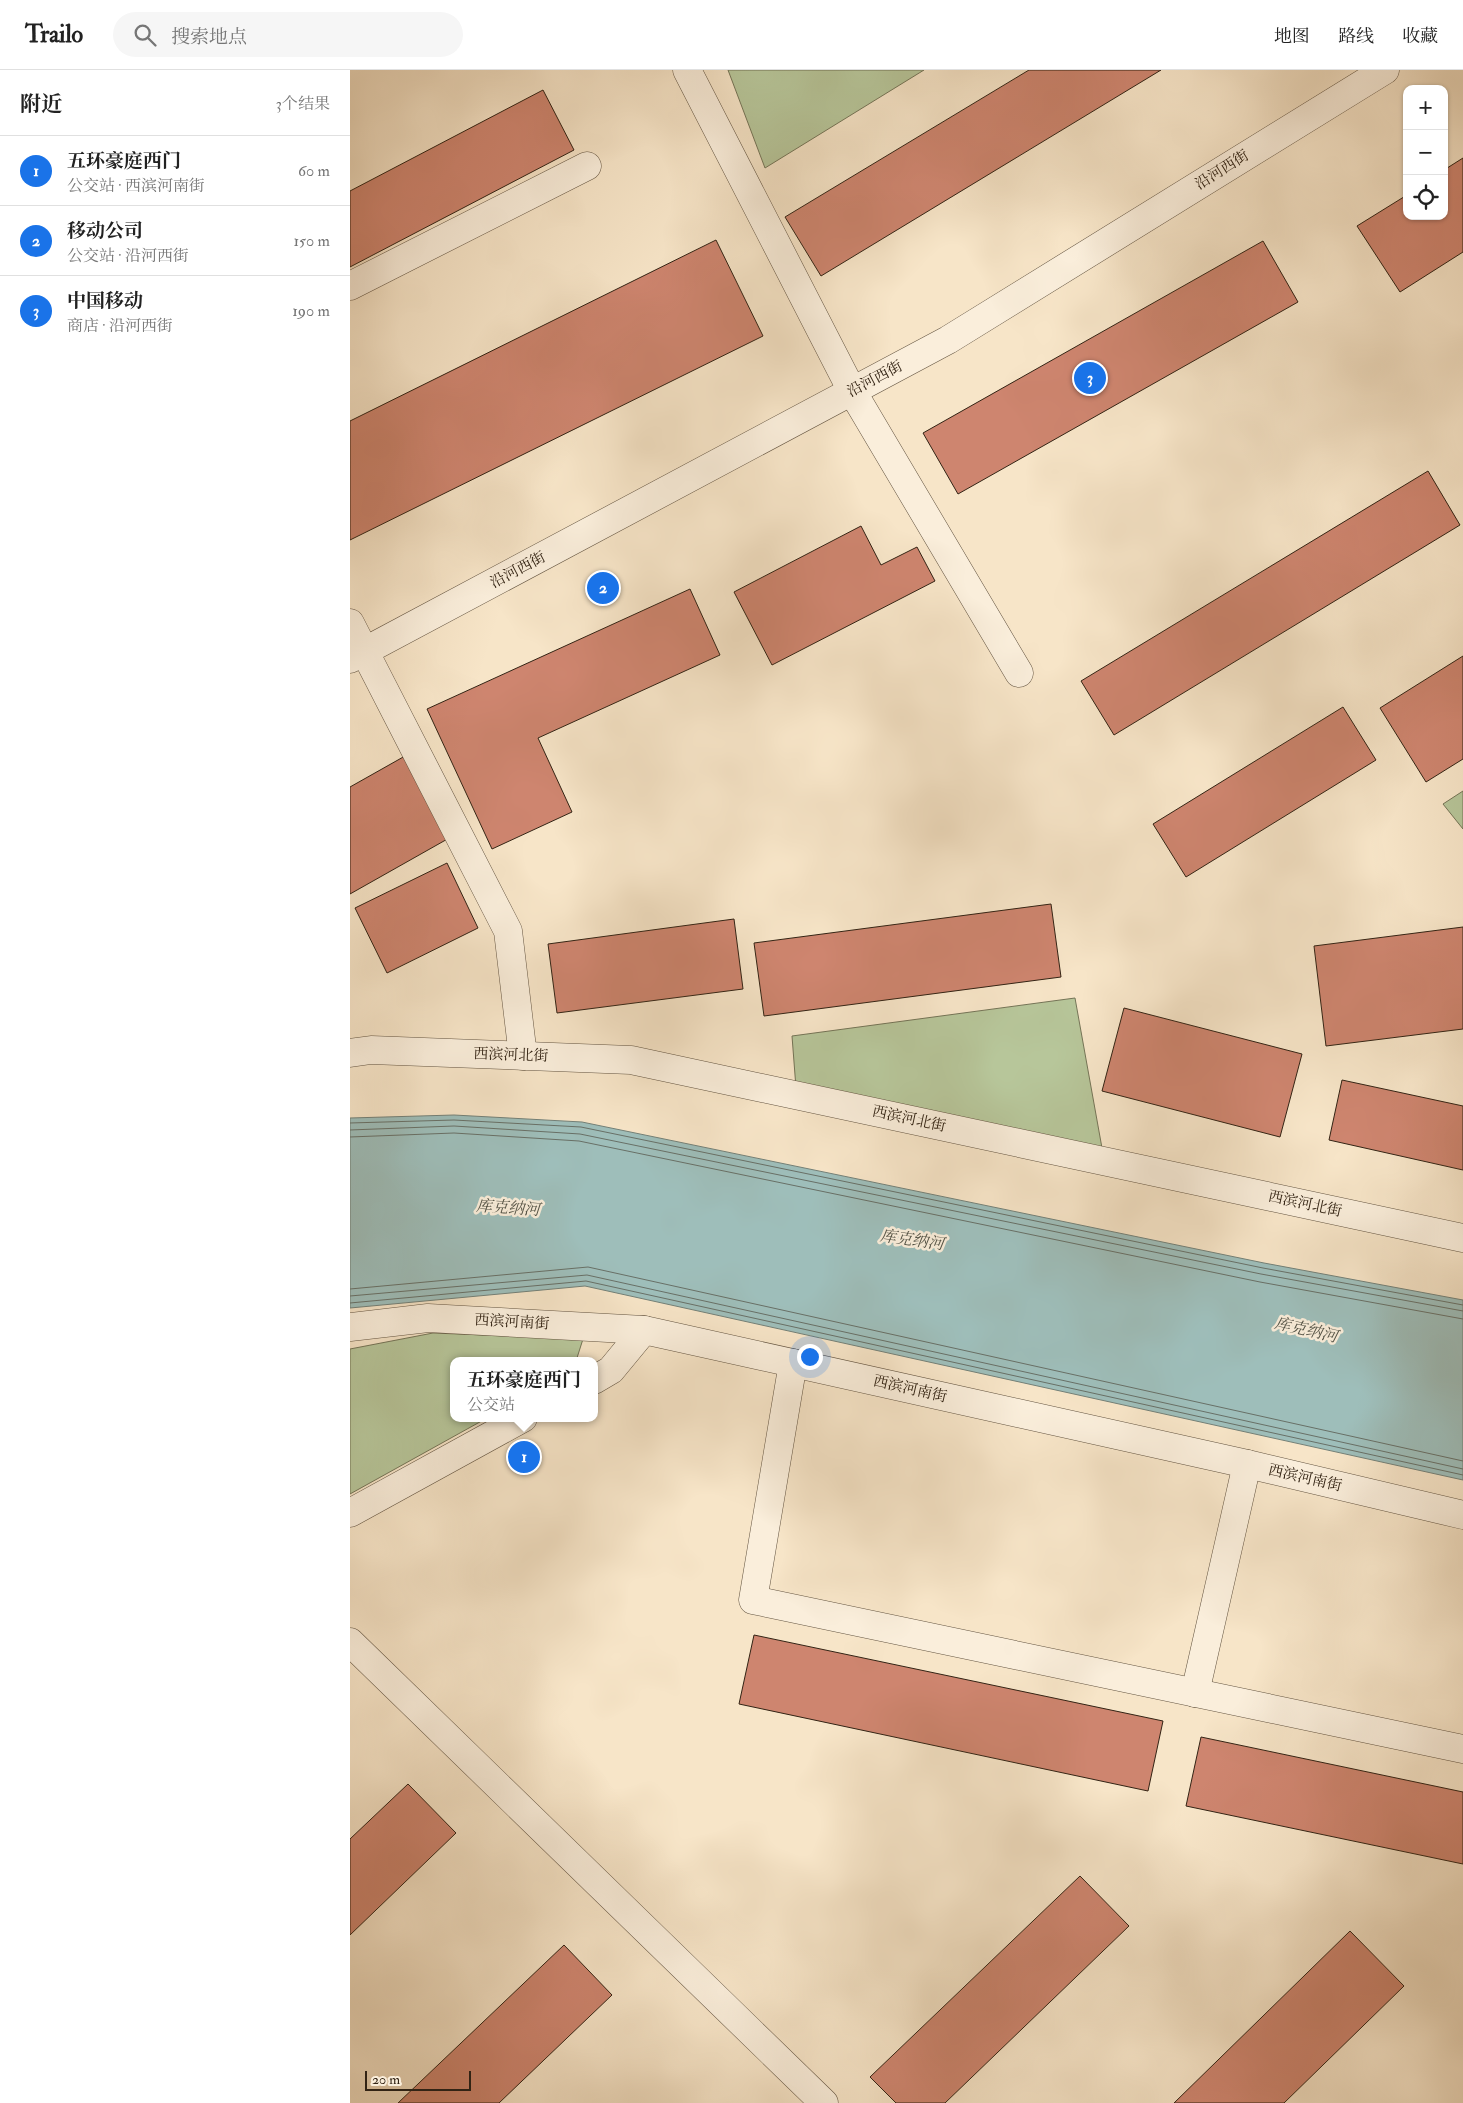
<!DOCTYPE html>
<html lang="zh">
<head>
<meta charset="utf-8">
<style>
	:root { --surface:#fff; --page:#f6f6f6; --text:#222; --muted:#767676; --line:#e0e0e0; --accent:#1a73e8 }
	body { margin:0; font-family:"IM FELL Double Pica","Noto Serif SC",serif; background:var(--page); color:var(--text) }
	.controls { position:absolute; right:15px; top:15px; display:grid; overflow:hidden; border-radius:10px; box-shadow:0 1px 4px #0004 }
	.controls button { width:45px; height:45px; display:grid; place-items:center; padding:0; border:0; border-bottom:1px solid var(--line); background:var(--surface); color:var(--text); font:25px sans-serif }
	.scale { position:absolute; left:15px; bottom:12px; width:106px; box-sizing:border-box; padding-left:5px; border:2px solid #322314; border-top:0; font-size:14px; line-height:18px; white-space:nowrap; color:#322314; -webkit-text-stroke:4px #faeedb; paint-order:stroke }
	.you { position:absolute; left:459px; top:1286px; width:18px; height:18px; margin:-12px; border:4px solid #fff; border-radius:50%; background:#1a73e8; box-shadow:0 0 0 8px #1a73e833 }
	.badge { display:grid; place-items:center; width:32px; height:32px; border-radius:50%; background:var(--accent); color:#fff; font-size:16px; font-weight:700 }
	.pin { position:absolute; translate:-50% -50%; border:2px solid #fff; box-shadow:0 1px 5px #0006 }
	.popup { position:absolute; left:100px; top:1287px; width:148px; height:65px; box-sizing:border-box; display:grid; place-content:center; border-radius:10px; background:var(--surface); filter:drop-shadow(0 1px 4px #0005); font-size:16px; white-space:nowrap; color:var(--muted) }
	.popup b { font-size:19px; color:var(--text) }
	.popup::after { content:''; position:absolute; left:50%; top:100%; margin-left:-10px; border:10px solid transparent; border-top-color:var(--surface) }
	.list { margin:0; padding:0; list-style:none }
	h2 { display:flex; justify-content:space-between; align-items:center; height:65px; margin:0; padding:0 20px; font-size:21px }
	h2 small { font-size:16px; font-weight:400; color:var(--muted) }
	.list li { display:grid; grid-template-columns:32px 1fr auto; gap:15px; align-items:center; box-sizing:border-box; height:70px; padding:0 20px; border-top:1px solid var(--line) }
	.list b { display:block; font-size:19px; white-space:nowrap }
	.list p { margin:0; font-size:16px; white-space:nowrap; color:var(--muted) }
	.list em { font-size:16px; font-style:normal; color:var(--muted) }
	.icon { flex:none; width:28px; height:28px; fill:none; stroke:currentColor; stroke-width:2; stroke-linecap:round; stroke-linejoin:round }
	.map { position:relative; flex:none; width:1113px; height:2033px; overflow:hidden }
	header { display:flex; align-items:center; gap:30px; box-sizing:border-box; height:70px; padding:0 25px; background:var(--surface); border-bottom:1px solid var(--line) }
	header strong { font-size:24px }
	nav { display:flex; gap:28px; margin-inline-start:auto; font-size:18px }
	.search { width:350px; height:45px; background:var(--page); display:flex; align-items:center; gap:12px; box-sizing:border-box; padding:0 18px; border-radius:28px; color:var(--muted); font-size:19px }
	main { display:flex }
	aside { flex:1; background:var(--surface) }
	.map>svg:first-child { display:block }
</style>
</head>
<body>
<header>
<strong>Trailo</strong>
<div class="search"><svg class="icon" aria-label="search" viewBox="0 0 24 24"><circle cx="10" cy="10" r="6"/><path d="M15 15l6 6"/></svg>搜索地点</div>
<nav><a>地图</a><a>路线</a><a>收藏</a></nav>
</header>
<main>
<aside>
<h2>附近<small>3个结果</small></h2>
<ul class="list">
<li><span class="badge">1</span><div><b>五环豪庭西门</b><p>公交站 · 西滨河南街</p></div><em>60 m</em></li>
<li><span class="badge">2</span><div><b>移动公司</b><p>公交站 · 沿河西街</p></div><em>150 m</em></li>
<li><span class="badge">3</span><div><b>中国移动</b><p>商店 · 沿河西街</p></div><em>190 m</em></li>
</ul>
</aside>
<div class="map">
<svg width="1113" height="2033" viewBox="0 0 1113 2033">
	<rect width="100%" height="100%" fill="#f7e5c8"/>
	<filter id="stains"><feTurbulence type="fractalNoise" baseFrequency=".004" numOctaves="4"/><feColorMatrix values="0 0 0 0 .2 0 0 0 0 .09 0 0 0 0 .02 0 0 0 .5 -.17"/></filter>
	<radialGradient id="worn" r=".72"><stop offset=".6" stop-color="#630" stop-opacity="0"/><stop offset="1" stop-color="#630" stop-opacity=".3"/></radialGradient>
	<g fill="#b7c69a" stroke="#747457">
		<path d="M 378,0 L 574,0 L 415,98 Z"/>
		<path d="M 1113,721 L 1113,759 L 1093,734 Z"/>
		<path d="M 725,928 L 752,1078 L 446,1018 L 442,966 Z"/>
		<path d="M 83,1263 L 233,1269 L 226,1291 L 104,1291 L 104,1348 L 137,1348 L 0,1424 L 0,1279 Z"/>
	</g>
	<path fill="#9ebeba" stroke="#738078" d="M 104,1045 L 232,1052 L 914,1193 L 1113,1230 L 1113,1410 L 235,1216 L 0,1238 L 0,1048 Z"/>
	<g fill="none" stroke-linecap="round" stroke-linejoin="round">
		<g stroke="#687067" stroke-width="1">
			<path d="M 0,1053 L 104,1050 L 231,1057 L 913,1198 L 1113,1235"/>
			<path d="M 0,1060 L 104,1056 L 230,1064 L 911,1204 L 1113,1241"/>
			<path d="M 0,1067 L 104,1063 L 229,1071 L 910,1212 L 1113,1249"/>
			<path d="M 0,1219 L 238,1197 L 1113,1391"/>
			<path d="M 0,1226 L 237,1205 L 1113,1399"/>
			<path d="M 0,1233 L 236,1211 L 1113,1405"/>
		</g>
	</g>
	<g fill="#ce856f" stroke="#322314">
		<path d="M 679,0 L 811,0 L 471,206 L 435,147 Z"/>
		<path d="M 193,20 L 224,80 L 0,197 L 0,121 Z"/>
		<path d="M 1113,88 L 1113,182 L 1050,222 L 1007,156 L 1057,125 L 1057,146 L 1094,146 L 1094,100 Z"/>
		<path d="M 366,170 L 413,266 L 0,470 L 0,351 Z"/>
		<path d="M 913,171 L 948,232 L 608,424 L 573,363 Z"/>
		<path d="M 1078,401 L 1110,455 L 764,665 L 731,611 Z"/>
		<path d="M 511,456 L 531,495 L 567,477 L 585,511 L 422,595 L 384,522 Z"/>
		<path d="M 340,519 L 370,585 L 188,668 L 222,742 L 142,779 L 77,639 Z"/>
		<path d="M 1113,586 L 1113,689 L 1076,712 L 1030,638 Z"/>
		<path d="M 993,637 L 1026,690 L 836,807 L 803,754 Z"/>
		<path d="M 55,686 L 101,767 L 0,824 L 0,717 Z"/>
		<path d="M 97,793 L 128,858 L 37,903 L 5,838 Z"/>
		<path d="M 701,834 L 711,907 L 414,946 L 404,873 Z"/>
		<path d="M 384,849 L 393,919 L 207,943 L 198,874 Z"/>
		<path d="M 1113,857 L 1113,959 L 976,976 L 964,876 Z"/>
		<path d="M 774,938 L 952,984 L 930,1067 L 752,1021 Z"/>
		<path d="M 992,1010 L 1113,1036 L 1113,1100 L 979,1070 Z"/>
		<path d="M 404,1565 L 813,1651 L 798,1721 L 389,1634 Z"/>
		<path d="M 851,1667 L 1113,1722 L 1113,1794 L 836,1736 Z"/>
		<path d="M 58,1714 L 106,1763 L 0,1865 L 0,1769 Z"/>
		<path d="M 730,1806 L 779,1856 L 595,2033 L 546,2033 L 520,2007 Z"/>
		<path d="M 1000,1861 L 1054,1916 L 934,2033 L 824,2033 Z"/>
		<path d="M 214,1875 L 262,1925 L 149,2033 L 48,2033 Z"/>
	</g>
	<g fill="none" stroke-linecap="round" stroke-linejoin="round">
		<g stroke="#635441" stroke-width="29">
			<g id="minor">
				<path d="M 337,0 L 502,321 L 669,603"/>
				<path d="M 0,216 L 237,96"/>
				<path d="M 0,553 L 158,861 L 173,986"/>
				<path d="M 0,589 L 598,270 L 1035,0"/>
				<path d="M 0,983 L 21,980 L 281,990 L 1113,1168"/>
				<path d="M 0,1257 L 78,1248 L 294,1260 L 897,1394 L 1113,1445"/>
				<path d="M 443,1293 L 403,1530 L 1113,1679"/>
				<path d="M 244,1310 L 261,1300 L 294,1260"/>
				<path d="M 0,1443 L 173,1348"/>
				<path d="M 0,1572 L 474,2033"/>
				<path d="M 845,1623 L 897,1394"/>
			</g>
		</g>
		<use href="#minor" stroke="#faeedb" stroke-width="28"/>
	</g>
	<g text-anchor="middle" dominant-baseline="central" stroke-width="5" stroke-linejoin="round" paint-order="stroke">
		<g font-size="15" fill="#322314" stroke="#faeedb">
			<text transform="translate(872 100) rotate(-32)">沿河西街</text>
			<text transform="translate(525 309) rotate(-28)">沿河西街</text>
			<text transform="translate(168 500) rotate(-28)">沿河西街</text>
			<text transform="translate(161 985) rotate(2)">西滨河北街</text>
			<text transform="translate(559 1049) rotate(12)">西滨河北街</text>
			<text transform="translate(955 1134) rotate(12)">西滨河北街</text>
			<text transform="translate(162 1252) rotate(3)">西滨河南街</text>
			<text transform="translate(560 1319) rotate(13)">西滨河南街</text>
			<text transform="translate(955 1408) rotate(13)">西滨河南街</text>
		</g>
		<g font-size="16" font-style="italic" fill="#525246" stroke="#faeedb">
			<text transform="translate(158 1138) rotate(4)">库克纳河</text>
			<text transform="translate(562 1170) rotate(8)">库克纳河</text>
			<text transform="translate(956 1260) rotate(13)">库克纳河</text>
		</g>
	</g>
	<rect width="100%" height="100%" filter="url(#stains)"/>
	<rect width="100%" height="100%" fill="url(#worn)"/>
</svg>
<div class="controls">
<button>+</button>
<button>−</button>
<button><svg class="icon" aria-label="locate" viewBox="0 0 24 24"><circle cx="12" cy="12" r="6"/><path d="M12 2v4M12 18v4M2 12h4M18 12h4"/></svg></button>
</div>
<div class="scale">20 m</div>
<div class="you"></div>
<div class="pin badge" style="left:174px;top:1387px">1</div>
<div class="popup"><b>五环豪庭西门</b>公交站</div>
<div class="pin badge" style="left:253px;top:518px">2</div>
<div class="pin badge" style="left:740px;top:308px">3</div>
</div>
</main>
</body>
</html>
